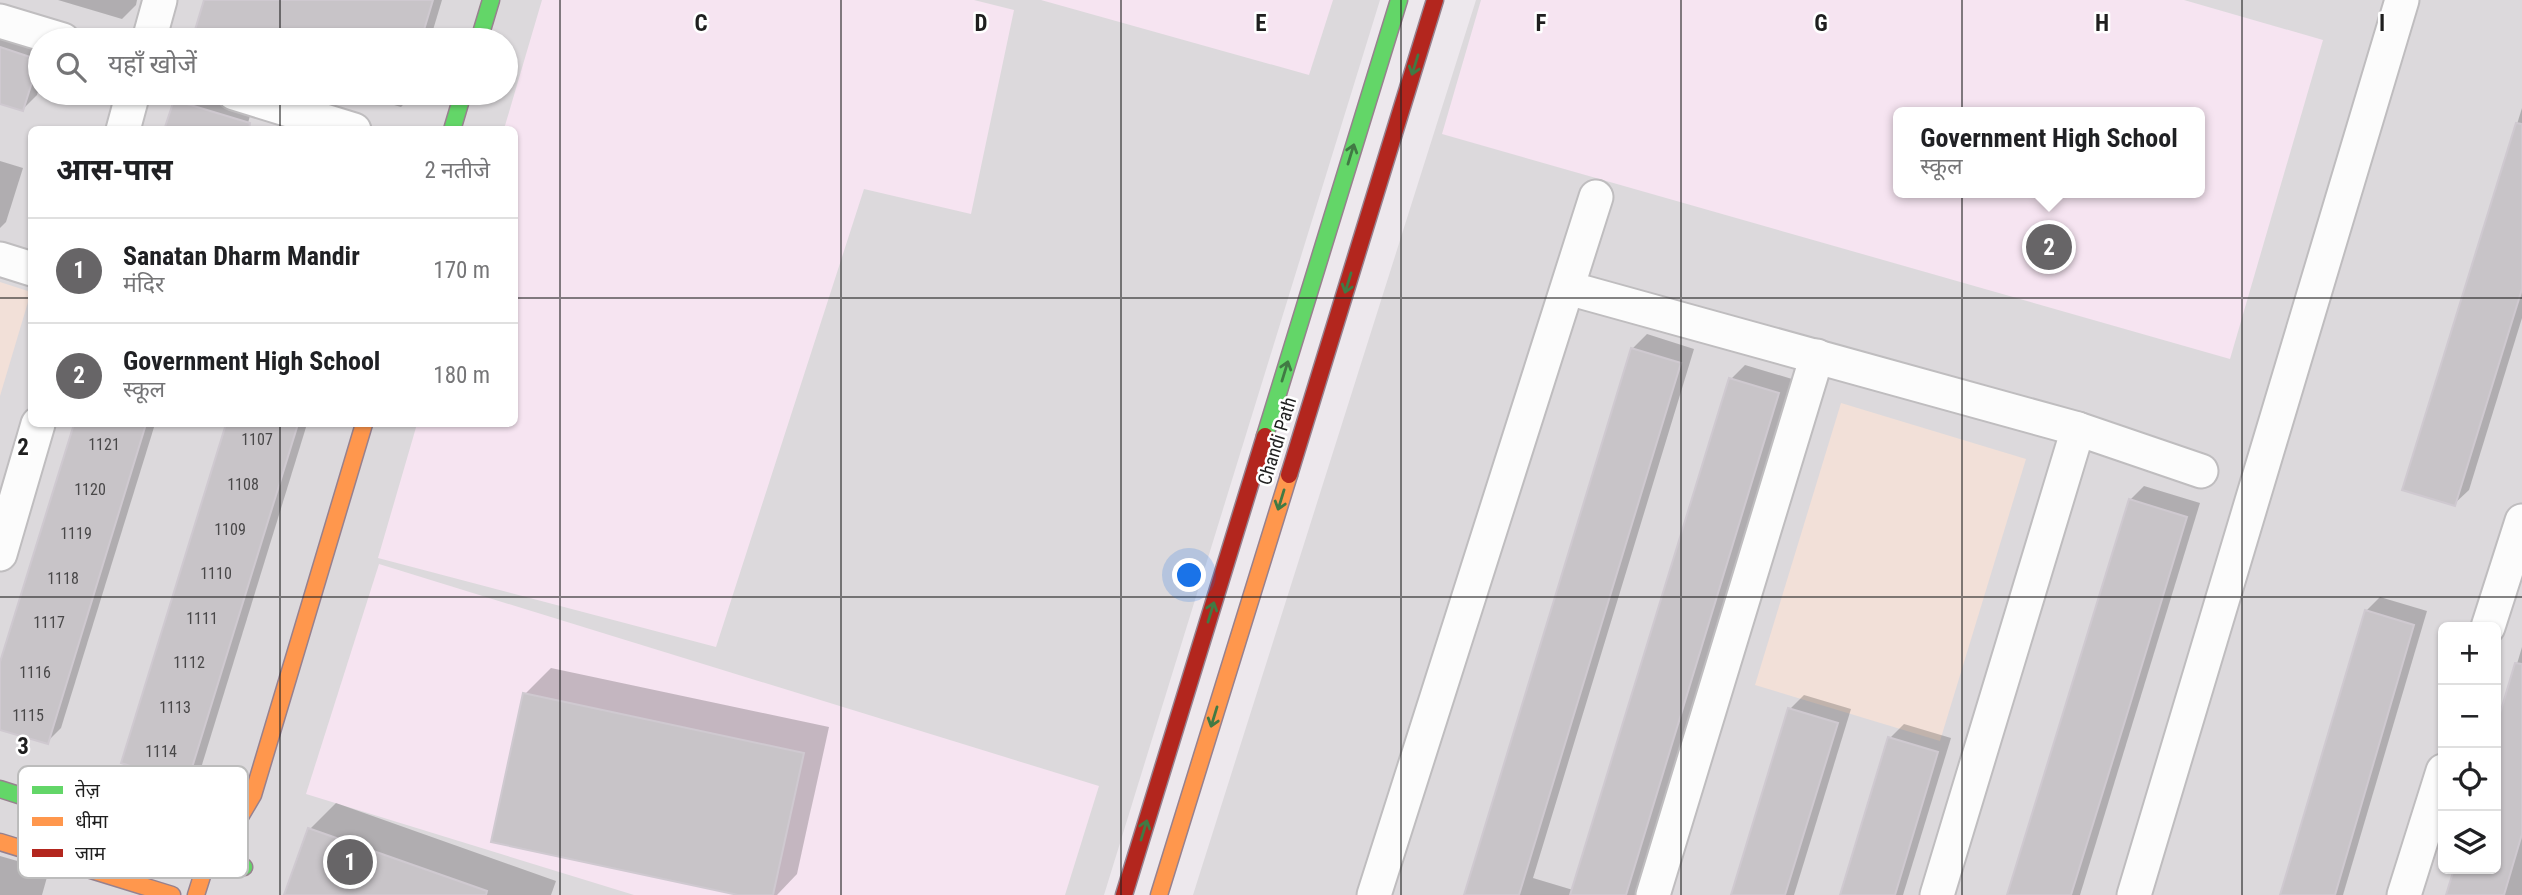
<!DOCTYPE html>
<html lang="hi">
<head>
<meta charset="utf-8">
<style>
	:root { --surface:#fff; --page:#f6f6f6; --text:#202124; --muted:#757577; --line:#e0e0e0; --accent:#676567 }
	body { margin:0; font-family:"Roboto Condensed","Noto Sans Devanagari",sans-serif; background:var(--page); color:var(--text) }
	.controls { position:absolute; right:21px; bottom:21px; display:grid; overflow:hidden; border-radius:10px; box-shadow:0 2px 5px #0004 }
	.controls button { width:63px; height:63px; display:grid; place-items:center; padding:0; border:0; border-bottom:2px solid var(--line); background:var(--surface); color:var(--text); font:35px sans-serif }
	.you { position:absolute; left:1190px; top:576px; width:24px; height:24px; margin:-18px; border:5px solid #fff; border-radius:50%; background:#1a73e8; box-shadow:0 0 0 10px #1a73e833 }
	.badge { display:grid; place-items:center; width:46px; height:46px; border-radius:50%; background:var(--accent); color:#fff; font-size:23px; font-weight:700 }
	.pin { position:absolute; translate:-50% -50%; border:4px solid #fff; box-shadow:0 2px 7px #0006 }
	.popup { position:absolute; left:1893px; top:107px; width:312px; height:91px; box-sizing:border-box; display:grid; place-content:center; border-radius:10px; background:var(--surface); filter:drop-shadow(0 2px 5px #0005); font-size:23px; white-space:nowrap; color:var(--muted) }
	.popup b { font-size:26px; color:var(--text) }
	.popup::after { content:''; position:absolute; left:50%; top:100%; margin-left:-14px; border:14px solid transparent; border-top-color:var(--surface) }
	.list { margin:0; padding:0; list-style:none }
	h2 { display:flex; justify-content:space-between; align-items:center; height:91px; margin:0; padding:0 28px; font-size:30px }
	h2 small { font-size:23px; font-weight:400; color:var(--muted) }
	.list li { display:grid; grid-template-columns:46px 1fr auto; gap:21px; align-items:center; box-sizing:border-box; height:105px; padding:0 28px; border-top:2px solid var(--line) }
	.list b { display:block; font-size:26px; white-space:nowrap }
	.list p { margin:0; font-size:23px; white-space:nowrap; color:var(--muted) }
	.list em { font-size:23px; font-style:normal; color:var(--muted) }
	.icon { flex:none; width:38px; height:38px; fill:none; stroke:currentColor; stroke-width:2; stroke-linecap:round; stroke-linejoin:round }
	.map { position:relative; flex:none; width:2522px; height:895px; overflow:hidden }
	.search { position:absolute; background:var(--surface); box-shadow:0 2px 5px #0004; left:28px; top:28px; width:490px; height:77px; display:flex; align-items:center; gap:18px; box-sizing:border-box; padding:0 24px; border-radius:38px; color:var(--muted); font-size:26px }
	.panel { position:absolute; background:var(--surface); box-shadow:0 2px 5px #0004; left:28px; top:126px; width:490px; height:301px; border-radius:10px }
	.map>svg:first-child { display:block }
</style>
</head>
<body>
<div class="map">
<svg width="2522" height="895" viewBox="0 0 2522 895">
	<rect width="100%" height="100%" fill="#ede8ed"/>
	<g fill="#dcd9dc" fill-rule="evenodd">
		<path d="M 0,0 L 1380,0 L 1104,895 L 0,895 ZM 40,40 L 506,40 L 506,93 L 40,93 ZM 32,130 L 514,130 L 514,424 L 32,424 Z"/>
		<path d="M 1476,0 L 2522,0 L 2522,895 L 1193,895 ZM 1898,112 L 2200,112 L 2200,193 L 1898,193 ZM 2443,627 L 2496,627 L 2496,869 L 2443,869 Z"/>
	</g>
	<g fill="#f6e4f1" fill-rule="evenodd">
		<path d="M 542,0 L 974,0 L 1014,10 L 971,214 L 864,189 L 716,647 L 378,558 L 417,424 L 514,424 L 514,130 L 504,129 Z"/>
		<path d="M 1041,0 L 1333,0 L 1309,75 Z"/>
		<path d="M 1481,0 L 2184,0 L 2323,40 L 2230,359 L 1442,134 ZM 2200,112 L 2200,193 L 1898,193 L 1898,112 Z"/>
		<path d="M 379,564 L 1099,786 L 1065,895 L 634,895 L 306,794 Z"/>
	</g>
	<g fill="#f2e0d8">
		<path d="M 0,282 L 31,292 L 0,396 Z"/>
		<path d="M 1841,403 L 2026,459 L 1940,741 L 1755,685 Z"/>
	</g>
	<g fill="#0003">
		<path d="M 58,0 L 137,0 L 136,5 L 122,19 Z"/>
		<path d="M 206,0 L 442,0 L 430,40 L 194,40 Z"/>
		<path d="M 0,29 L 40,42 L 40,84 L 37,95 L 23,109 L 0,102 Z"/>
		<path d="M 183,93 L 211,93 L 253,105 L 246,130 L 175,100 Z"/>
		<path d="M 353,93 L 414,93 L 401,107 Z"/>
		<path d="M 2522,108 L 2522,318 L 2469,490 L 2454,504 L 2404,489 Z"/>
		<path d="M 0,161 L 23,168 L 6,222 L 0,228 Z"/>
		<path d="M 1647,334 L 1694,349 L 1533,878 L 1573,890 L 1731,379 L 1745,365 L 1792,379 L 1635,895 L 1466,895 L 1632,349 Z"/>
		<path d="M 76,424 L 155,424 L 61,728 L 47,742 L 0,728 L 0,669 Z"/>
		<path d="M 228,424 L 307,424 L 201,768 L 187,782 L 123,762 Z"/>
		<path d="M 2144,486 L 2200,503 L 2080,895 L 2009,895 L 2130,500 Z"/>
		<path d="M 2380,597 L 2427,611 L 2343,895 L 2282,895 L 2366,611 Z"/>
		<path d="M 2522,647 L 2522,895 L 2448,895 L 2456,869 L 2496,869 L 2496,735 Z"/>
		<path d="M 551,668 L 829,727 L 797,874 L 777,895 L 746,895 L 525,694 Z"/>
		<path d="M 1804,695 L 1851,709 L 1794,895 L 1733,895 L 1790,709 Z"/>
		<path d="M 1904,724 L 1951,738 L 1903,895 L 1842,895 L 1890,738 Z"/>
		<path d="M 336,803 L 556,881 L 551,895 L 286,895 L 310,829 Z"/>
		<path d="M 0,856 L 49,870 L 42,895 L 0,895 Z"/>
	</g>
	<g fill="#c8c4c8" stroke="#cfc9d0" stroke-width="2">
		<path d="M 204,0 L 433,0 L 421,40 L 192,40 Z"/>
		<path d="M 0,47 L 39,60 L 23,111 L 0,104 Z"/>
		<path d="M 174,100 L 250,123 L 249,130 L 164,130 Z"/>
		<path d="M 2516,123 L 2522,124 L 2522,289 L 2455,506 L 2402,490 Z"/>
		<path d="M 1631,348 L 1681,363 L 1519,895 L 1464,895 Z"/>
		<path d="M 1729,378 L 1779,393 L 1626,895 L 1570,895 Z"/>
		<path d="M 74,424 L 146,424 L 48,744 L 0,730 L 0,662 Z"/>
		<path d="M 226,424 L 298,424 L 187,784 L 121,763 Z"/>
		<path d="M 2129,499 L 2187,517 L 2125,721 L 2071,895 L 2007,895 Z"/>
		<path d="M 2365,610 L 2414,625 L 2335,895 L 2280,895 Z"/>
		<path d="M 2515,663 L 2522,664 L 2522,834 L 2504,895 L 2446,895 L 2454,869 L 2496,869 L 2496,727 Z"/>
		<path d="M 523,693 L 804,753 L 773,895 L 738,895 L 491,842 Z"/>
		<path d="M 1788,708 L 1838,723 L 1814,801 L 1785,895 L 1731,895 Z"/>
		<path d="M 1888,737 L 1938,752 L 1895,895 L 1840,895 Z"/>
		<path d="M 308,828 L 487,891 L 486,895 L 284,895 Z"/>
	</g>
	<g fill="none" stroke-linecap="round" stroke-linejoin="round">
		<g stroke="#bfbdbf" stroke-width="37">
			<g id="street">
				<path d="M 0,21 L 63,40"/>
				<path d="M 149,40 L 160,0"/>
				<path d="M 234,93 L 354,130"/>
				<path d="M 123,130 L 133,93"/>
				<path d="M 0,259 L 32,269"/>
				<path d="M 1568,288 L 2078,429 L 2201,471"/>
				<path d="M 0,554 L 38,424"/>
				<path d="M 2488,627 L 2522,521"/>
				<path d="M 1374,895 L 1596,197"/>
				<path d="M 1653,895 L 1817,356"/>
				<path d="M 1937,895 L 2078,429"/>
				<path d="M 2134,895 L 2402,0"/>
				<path d="M 2404,895 L 2443,771"/>
			</g>
		</g>
		<g stroke="#97818e" stroke-width="19">
			<g id="fast">
				<path d="M 479,40 L 491,0"/>
				<path d="M 452,130 L 463,93"/>
				<path d="M 1265,436 L 1399,0"/>
				<path d="M 0,789 L 244,867"/>
			</g>
		</g>
		<g stroke="#97818e" stroke-width="19">
			<g id="slow">
				<path d="M 0,842 L 172,895"/>
				<path d="M 196,895 L 209,854 L 240,817 L 253,795 L 364,424"/>
				<path d="M 1159,895 L 1289,475"/>
			</g>
		</g>
		<g stroke="#97818e" stroke-width="19">
			<g id="jam">
				<path d="M 1289,475 L 1435,0"/>
				<path d="M 1124,895 L 1265,436"/>
			</g>
		</g>
		<use href="#street" stroke="#fcfcfc" stroke-width="33"/>
		<use href="#fast" stroke="#63d668" stroke-width="16"/>
		<use href="#slow" stroke="#ff974d" stroke-width="16"/>
		<use href="#jam" stroke="#b3261e" stroke-width="16"/>
	</g>
	<defs><path id="oneway-shaft" d="M-6 0H5M1.5-3L5.5 0L1.5 3" fill="none" stroke-width="1.6" stroke-linecap="round" stroke-linejoin="round" transform="scale(1.75)"/></defs>
	<g stroke="#417a44">
		<use href="#oneway-shaft" transform="translate(1415 65) rotate(107)"/>
		<use href="#oneway-shaft" transform="translate(1351 154) rotate(-73)"/>
		<use href="#oneway-shaft" transform="translate(1348 283) rotate(107)"/>
		<use href="#oneway-shaft" transform="translate(1285 371) rotate(-73)"/>
		<use href="#oneway-shaft" transform="translate(1281 500) rotate(107)"/>
		<use href="#oneway-shaft" transform="translate(1211 612) rotate(-73)"/>
		<use href="#oneway-shaft" transform="translate(1214 717) rotate(107)"/>
		<use href="#oneway-shaft" transform="translate(1144 830) rotate(-73)"/>
	</g>
	<path fill="none" stroke="#1f1f1f" stroke-width="2" stroke-opacity="0.55" d="M 280,0 L 280,40M 560,0 L 560,895M 841,0 L 841,895M 1121,0 L 1121,895M 1401,0 L 1401,895M 1681,0 L 1681,895M 1962,0 L 1962,895M 2242,0 L 2242,895M 280,93 L 280,130M 0,298 L 32,298M 514,298 L 2522,298M 280,424 L 280,895M 0,597 L 2522,597"/>
	<g text-anchor="middle" dominant-baseline="central" stroke-width="5" stroke-linejoin="round" paint-order="stroke">
		<g font-size="16" fill="#494849">
			<text x="257" y="439">1107</text>
			<text x="104" y="444">1121</text>
			<text x="243" y="484">1108</text>
			<text x="90" y="489">1120</text>
			<text x="230" y="529">1109</text>
			<text x="76" y="533">1119</text>
			<text x="216" y="573">1110</text>
			<text x="63" y="578">1118</text>
			<text x="202" y="618">1111</text>
			<text x="49" y="622">1117</text>
			<text x="189" y="662">1112</text>
			<text x="35" y="672">1116</text>
			<text x="175" y="707">1113</text>
			<text x="28" y="715">1115</text>
			<text x="161" y="751">1114</text>
		</g>
		<g font-size="19" fill="#1f1f1f" stroke="#fff">
			<text transform="translate(1277 441) rotate(-73)">Chandi Path</text>
		</g>
	</g>
	<rect x="18" y="766" width="230" height="112" rx="10" fill="#fff" stroke="#bcbcbc" stroke-width="2"/>
	<rect x="32" y="786" width="31" height="8" fill="#63d668"/>
	<rect x="32" y="817" width="31" height="9" fill="#ff974d"/>
	<rect x="32" y="849" width="31" height="8" fill="#b3261e"/>
	<g font-size="19" fill="#1f1f1f">
		<text x="75" y="797">तेज़</text>
		<text x="75" y="828">धीमा</text>
		<text x="75" y="860">जाम</text>
	</g>
	<g font-size="23" text-anchor="middle" font-weight="bold" fill="#1f1f1f" stroke="#fff" stroke-width="5" stroke-linejoin="round" paint-order="stroke">
		<text x="701" y="31">C</text>
		<text x="981" y="31">D</text>
		<text x="1261" y="31">E</text>
		<text x="1541" y="31">F</text>
		<text x="1821" y="31">G</text>
		<text x="2102" y="31">H</text>
		<text x="2382" y="31">I</text>
		<text x="23" y="455">2</text>
		<text x="23" y="754">3</text>
	</g>
</svg>
<div class="controls">
<button>+</button>
<button>−</button>
<button><svg class="icon" aria-label="locate" viewBox="0 0 24 24"><circle cx="12" cy="12" r="6"/><path d="M12 2v4M12 18v4M2 12h4M18 12h4"/></svg></button>
<button><svg class="icon" aria-label="layers" viewBox="0 0 24 24"><path d="M12 4l9 5-9 5-9-5zM3 14l9 5 9-5"/></svg></button>
</div>
<div class="you"></div>
<div class="pin badge" style="left:350px;top:862px">1</div>
<div class="pin badge" style="left:2049px;top:247px">2</div>
<div class="popup"><b>Government High School</b>स्कूल</div>
<div class="search"><svg class="icon" aria-label="search" viewBox="0 0 24 24"><circle cx="10" cy="10" r="6"/><path d="M15 15l6 6"/></svg>यहाँ खोजें</div>
<section class="panel">
<h2>आस-पास<small>2 नतीजे</small></h2>
<ul class="list">
<li><span class="badge">1</span><div><b>Sanatan Dharm Mandir</b><p>मंदिर</p></div><em>170 m</em></li>
<li><span class="badge">2</span><div><b>Government High School</b><p>स्कूल</p></div><em>180 m</em></li>
</ul>
</section>
</div>
</body>
</html>
